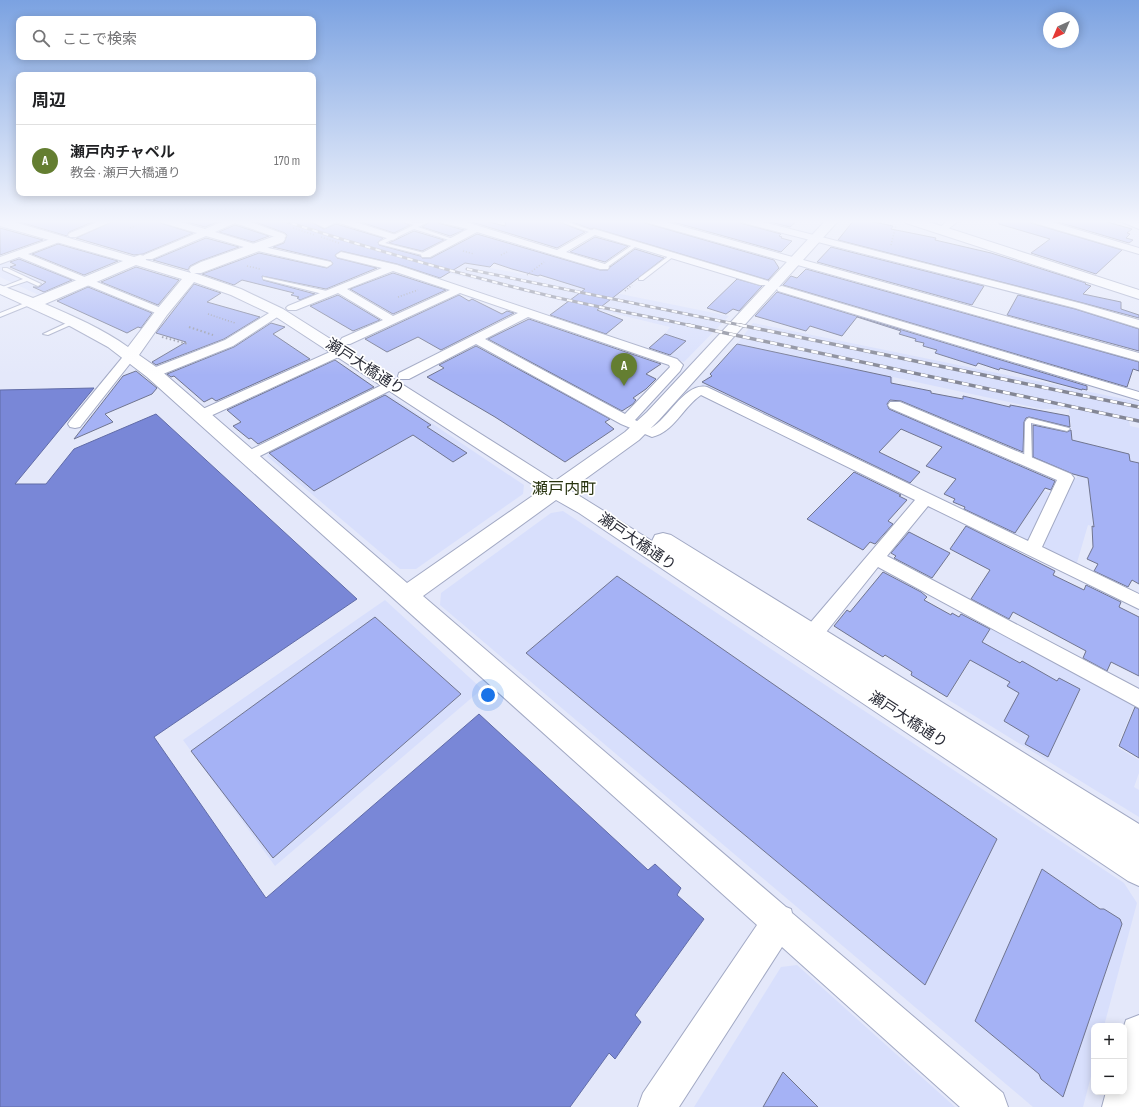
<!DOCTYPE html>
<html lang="ja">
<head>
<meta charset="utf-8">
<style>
	:root { --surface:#fff; --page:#f2f2f2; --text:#202124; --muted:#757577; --line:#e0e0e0; --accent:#647e31 }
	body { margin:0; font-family:"Sofia Sans Condensed","Noto Sans JP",sans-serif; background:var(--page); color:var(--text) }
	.controls { position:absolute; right:12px; bottom:12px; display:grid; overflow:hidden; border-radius:8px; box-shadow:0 2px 10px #0003 }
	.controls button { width:36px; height:36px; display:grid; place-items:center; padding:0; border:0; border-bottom:1px solid var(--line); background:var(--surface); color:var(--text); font:20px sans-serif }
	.compass { position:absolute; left:1043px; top:12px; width:36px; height:36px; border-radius:50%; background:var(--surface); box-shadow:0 2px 10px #0003; rotate:224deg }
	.you { position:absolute; left:488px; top:695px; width:14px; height:14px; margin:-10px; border:3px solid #fff; border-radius:50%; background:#1a73e8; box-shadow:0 0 0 6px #1a73e833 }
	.badge { display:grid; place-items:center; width:26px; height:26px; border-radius:50%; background:var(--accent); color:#fff; font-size:13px; font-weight:700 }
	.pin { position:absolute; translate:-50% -33px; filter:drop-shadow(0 1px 2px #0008) }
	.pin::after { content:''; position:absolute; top:21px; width:14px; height:12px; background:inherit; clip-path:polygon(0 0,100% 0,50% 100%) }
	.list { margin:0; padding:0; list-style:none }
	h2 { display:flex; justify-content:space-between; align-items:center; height:52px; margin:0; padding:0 16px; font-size:17px }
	h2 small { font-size:13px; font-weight:400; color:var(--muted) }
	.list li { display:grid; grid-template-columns:26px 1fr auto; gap:12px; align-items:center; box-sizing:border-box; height:72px; padding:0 16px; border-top:1px solid var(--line) }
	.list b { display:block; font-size:15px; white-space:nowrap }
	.list p { margin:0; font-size:13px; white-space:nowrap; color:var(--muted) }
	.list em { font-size:13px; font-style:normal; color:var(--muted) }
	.icon { flex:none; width:22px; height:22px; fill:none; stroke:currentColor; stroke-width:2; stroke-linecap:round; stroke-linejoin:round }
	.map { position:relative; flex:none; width:1139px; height:1107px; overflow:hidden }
	.search { position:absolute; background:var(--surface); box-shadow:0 2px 10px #0003; left:16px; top:16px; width:300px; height:44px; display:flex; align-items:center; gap:10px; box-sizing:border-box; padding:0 14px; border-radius:8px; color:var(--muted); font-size:15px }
	.panel { position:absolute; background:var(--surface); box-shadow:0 2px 10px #0003; left:16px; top:72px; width:300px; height:124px; border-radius:8px }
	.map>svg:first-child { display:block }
</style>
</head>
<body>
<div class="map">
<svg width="1139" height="1107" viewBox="0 0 1139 1107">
	<rect width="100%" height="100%" fill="#e4e8fa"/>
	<g fill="#d8dffc">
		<path d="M 319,228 L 375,245 L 379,243 L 447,259 L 729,316 L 684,362 L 648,350 L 665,334 L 670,327 L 419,266 Z"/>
		<path d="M 21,257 L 75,281 L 43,297 L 0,277 L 0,264 Z"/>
		<path d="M 753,323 L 1139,402 L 1139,423 L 1129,421 L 1130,426 L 1139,428 L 1139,538 L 1088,525 L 1076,566 L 1048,552 L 1043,543 L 1072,478 L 1077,478 L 1069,409 L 1041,409 L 893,377 L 891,408 L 845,454 L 703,386 L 701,384 L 737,344 Z"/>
		<path d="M 385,392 L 524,485 L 523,494 L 416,569 L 400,569 L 267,456 L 271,451 Z"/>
		<path d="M 993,469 L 1053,494 L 1031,540 L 1023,540 L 962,511 Z"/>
		<path d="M 563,511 L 1124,883 L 1137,903 L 1104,1026 L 1094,1026 L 1094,1065 L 1083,1107 L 1033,1107 L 440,605 L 441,593 L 551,513 Z"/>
		<path d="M 385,600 L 482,689 L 275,866 L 183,740 Z"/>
		<path d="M 992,626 L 1135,704 L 1117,747 L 1139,760 L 1139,773 L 1134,787 L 1139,790 L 1139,817 L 947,699 Z"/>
		<path d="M 797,965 L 955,1107 L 694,1107 L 781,967 Z"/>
	</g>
	<path fill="#7987d7" stroke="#616ca7" d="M 94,388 L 15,484 L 46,484 L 74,449 L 156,414 L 357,599 L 154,737 L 266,898 L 479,714 L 648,870 L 655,864 L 681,888 L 677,895 L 704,919 L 635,1015 L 641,1022 L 615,1059 L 609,1053 L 570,1107 L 0,1107 L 0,390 Z"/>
	<g fill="#a5b2f5" stroke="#70758f">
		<path d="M 13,220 L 97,220 L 69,232 L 67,236 Z"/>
		<path d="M 116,220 L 158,220 L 160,223 L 193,233 L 143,254 L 134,255 L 76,238 Z"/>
		<path d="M 180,220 L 222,220 L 205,227 Z"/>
		<path d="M 250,220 L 307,220 L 324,229 L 336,224 L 383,238 L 378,242 L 379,245 L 420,256 L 422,258 L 431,258 L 477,234 L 600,270 L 608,270 L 610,267 L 635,249 L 664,258 L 597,310 L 623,320 L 606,334 L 550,315 L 585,289 L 540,275 L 538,276 L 512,269 L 494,263 L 490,267 L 465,263 L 440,278 L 397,264 L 341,251 L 335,255 L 337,258 L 377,268 L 326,289 L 262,276 L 263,280 L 315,294 L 300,300 L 297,298 L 299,297 L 291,295 L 294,293 L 242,280 L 234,285 L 202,274 L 259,253 L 327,268 L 333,264 L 331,261 L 273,247 L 284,243 L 287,235 L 285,233 Z"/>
		<path d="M 355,220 L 397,220 L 410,225 L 394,233 Z"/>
		<path d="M 433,220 L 436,220 L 438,223 L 464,230 L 450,236 L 422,227 Z"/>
		<path d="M 465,220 L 485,221 L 505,226 L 506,220 L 554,220 L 585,232 L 557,248 Z"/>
		<path d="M 567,220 L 643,220 L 645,223 L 774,260 L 779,268 L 768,280 L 594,228 L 591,229 Z"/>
		<path d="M 666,220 L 738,220 L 740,223 L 781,234 L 779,236 L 782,237 L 781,238 L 792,241 L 781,252 Z"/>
		<path d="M 762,220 L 798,220 L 790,227 Z"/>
		<path d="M 854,220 L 864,220 L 893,226 L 891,229 L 936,238 L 935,240 L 991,253 L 1086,283 L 1085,284 L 1091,286 L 1083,294 L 1121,302 L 1121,309 L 1139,315 L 1139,318 L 1083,303 L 838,240 Z"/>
		<path d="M 999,220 L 1029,220 L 1031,223 L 1122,250 L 1096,274 L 1031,253 L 1050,239 L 999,224 Z"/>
		<path d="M 1051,220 L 1100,220 L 1132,229 L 1127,233 L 1130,234 L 1126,238 L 1133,240 L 1129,243 Z"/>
		<path d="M 235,225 L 269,236 L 253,242 L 219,232 Z"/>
		<path d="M 0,228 L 43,240 L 0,255 Z"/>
		<path d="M 414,231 L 444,240 L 422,251 L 389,243 Z"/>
		<path d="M 595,237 L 628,246 L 605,262 L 570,252 Z"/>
		<path d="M 206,238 L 239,247 L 200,261 L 190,266 L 188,270 L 153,260 Z"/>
		<path d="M 58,244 L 118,261 L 84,275 L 32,254 Z"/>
		<path d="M 831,247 L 984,286 L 972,305 L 817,262 Z"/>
		<path d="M 19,259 L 72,280 L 44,292 L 33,287 L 39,287 L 46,282 L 10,267 L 16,265 L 10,262 Z"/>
		<path d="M 136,267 L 179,280 L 158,305 L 101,282 Z"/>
		<path d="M 806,269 L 1139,362 L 1139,371 L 1133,369 L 1127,387 L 783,285 L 791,276 L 797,278 Z"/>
		<path d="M 393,273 L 446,290 L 393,314 L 350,289 Z"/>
		<path d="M 737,279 L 762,286 L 739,311 L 733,309 L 726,314 L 707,308 Z"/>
		<path d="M 194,284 L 221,293 L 207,302 L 260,317 L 224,339 L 156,365 L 152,362 L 186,342 L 156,333 Z"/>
		<path d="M 88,287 L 152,313 L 141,328 L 138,327 L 127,333 L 57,301 Z"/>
		<path d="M 777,292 L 1087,386 L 1087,390 L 1082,389 L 1082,390 L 1000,368 L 999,370 L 978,363 L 976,366 L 935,353 L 937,350 L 923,346 L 924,343 L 915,341 L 916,339 L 899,334 L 901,331 L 857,317 L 842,336 L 810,326 L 806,331 L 755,316 Z"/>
		<path d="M 338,295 L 380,320 L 353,331 L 310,306 Z"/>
		<path d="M 459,295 L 469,301 L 472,299 L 502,314 L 507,311 L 514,313 L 441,350 L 418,337 L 387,352 L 365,339 Z"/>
		<path d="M 1018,295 L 1075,309 L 1139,329 L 1139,351 L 1007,315 Z"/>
		<path d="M 529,319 L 661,364 L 646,374 L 656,379 L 646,389 L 633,398 L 636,400 L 633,404 L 622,411 L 488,339 Z"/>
		<path d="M 271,323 L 285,327 L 273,334 L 310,359 L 216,401 L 212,398 L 204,402 L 174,376 L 171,377 L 167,374 L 234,347 Z"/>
		<path d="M 665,334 L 686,341 L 670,355 L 649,348 Z"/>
		<path d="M 737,344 L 891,377 L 891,383 L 931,391 L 931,393 L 963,399 L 963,396 L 1010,407 L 1010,405 L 1069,416 L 1070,427 L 1029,417 L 1026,418 L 1024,422 L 1023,452 L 901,401 L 890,400 L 887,404 L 889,409 L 1055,481 L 1051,490 L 1045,488 L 1015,533 L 964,509 L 965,507 L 953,502 L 955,499 L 944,494 L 956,479 L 926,466 L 942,447 L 901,429 L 879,452 L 920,472 L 910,483 L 702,382 L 712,376 L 710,374 Z"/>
		<path d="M 476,346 L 610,419 L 605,422 L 614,429 L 565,462 L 495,417 L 427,377 L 444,368 L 439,365 Z"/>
		<path d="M 335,360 L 374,387 L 258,444 L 251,438 L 249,439 L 233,426 L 241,422 L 227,410 Z"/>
		<path d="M 136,371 L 157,388 L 152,394 L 105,414 L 113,422 L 74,439 L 123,376 Z"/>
		<path d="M 385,395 L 431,425 L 427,427 L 467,453 L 453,462 L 413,435 L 314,491 L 269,453 Z"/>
		<path d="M 1033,425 L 1067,432 L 1071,430 L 1072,440 L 1129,454 L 1130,461 L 1139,463 L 1139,584 L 1132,580 L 1128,587 L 1094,571 L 1098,564 L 1087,559 L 1093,547 L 1092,526 L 1094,527 L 1088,478 L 1073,474 L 1033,457 Z"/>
		<path d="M 854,472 L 901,495 L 899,496 L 907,500 L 888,521 L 893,524 L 875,544 L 870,542 L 863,550 L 807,519 Z"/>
		<path d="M 966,526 L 1055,571 L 1053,575 L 1084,590 L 1086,585 L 1121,602 L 1119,607 L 1139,617 L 1139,676 L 1111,662 L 1107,671 L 1083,658 L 1086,651 L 1013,612 L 1009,619 L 971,599 L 990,570 L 950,549 Z"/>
		<path d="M 909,532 L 950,553 L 932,578 L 894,558 L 896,556 L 891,553 Z"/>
		<path d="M 883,572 L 921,592 L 927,597 L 924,600 L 951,615 L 952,613 L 959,617 L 961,614 L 990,629 L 982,642 L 1020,663 L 1022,661 L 1057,681 L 1059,678 L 1080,689 L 1048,757 L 1025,744 L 1029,736 L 1004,721 L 1019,693 L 1007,686 L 1010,682 L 970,660 L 947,697 L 911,675 L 912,672 L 885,655 L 883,657 L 834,626 L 847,610 L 850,612 Z"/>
		<path d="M 617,576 L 997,839 L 925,985 L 526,653 Z"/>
		<path d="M 375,617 L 461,694 L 273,858 L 191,751 Z"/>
		<path d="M 1135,707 L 1139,709 L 1139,758 L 1119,746 Z"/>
		<path d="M 1042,869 L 1100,909 L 1104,909 L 1120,919 L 1122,924 L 1063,1097 L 1041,1079 L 1039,1074 L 975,1021 Z"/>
		<path d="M 783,1072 L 818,1107 L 763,1107 Z"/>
	</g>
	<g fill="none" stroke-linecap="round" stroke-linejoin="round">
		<g stroke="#a2a9c4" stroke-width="2">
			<g id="lane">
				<path d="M 398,220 C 404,220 414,224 419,223 C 424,223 427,220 432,220 L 418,227 L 456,240 L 452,241 L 414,229 L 385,243 L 428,254 L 428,256 L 426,256 L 379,244 L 379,242 L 414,225 Z"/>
				<path d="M 555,220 L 562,220 L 596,232 L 592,233 Z"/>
				<path d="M 634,244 L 638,245 L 606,268 L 602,268 L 602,266 Z"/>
				<path d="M 670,255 L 674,256 L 643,280 L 639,280 L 639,278 Z"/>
				<path d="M 3,268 L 7,268 L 41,284 L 38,286 L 27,281 L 0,290 L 0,288 L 23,279 L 3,270 Z"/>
				<path d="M 263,277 L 327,291 L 330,293 L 327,295 L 263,279 Z"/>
				<path d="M 30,301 L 33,303 L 32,304 L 0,317 L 0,313 Z"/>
				<path d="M 73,320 L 76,322 L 75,323 L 48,335 L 43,334 Z"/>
				<path d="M 1029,418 L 1069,428 L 1070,429 L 1067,431 L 1031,423 L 1032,462 L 1028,464 L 1024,462 L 1025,422 L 1027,419 Z"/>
			</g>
		</g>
		<g stroke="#a2a9c4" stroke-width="2">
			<g id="street">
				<path d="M 102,220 L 115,220 L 76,237 L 70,237 L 68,235 L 70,233 Z"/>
				<path d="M 159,220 L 174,220 L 205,229 L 226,220 L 245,220 L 284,234 L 286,236 L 282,241 L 276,241 L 274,239 L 275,237 L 235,223 L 215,232 L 264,247 L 331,262 L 332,264 L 327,267 L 258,251 L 206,236 L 152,259 L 144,259 L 143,257 L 144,255 L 197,233 L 160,222 Z"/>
				<path d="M 308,220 L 324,222 L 349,220 L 396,235 L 398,237 L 393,240 L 336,222 L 325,228 Z"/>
				<path d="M 437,220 L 459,220 L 557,250 L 594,229 L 768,281 L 769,283 L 768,285 L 760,285 L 595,235 L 566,252 L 608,265 L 609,267 L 608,269 L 600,269 L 477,232 L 430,257 L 422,257 L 421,255 L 422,253 L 468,229 L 438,222 Z"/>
				<path d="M 644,220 L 659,220 L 1139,353 L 1139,361 L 645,222 Z"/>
				<path d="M 739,220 L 755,220 L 1083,304 L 1139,320 L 1139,328 L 1075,308 L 740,222 Z"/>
				<path d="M 949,220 L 960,220 L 948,229 L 942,229 L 940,227 Z"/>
				<path d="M 1030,220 L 1045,220 L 1139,248 L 1139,254 L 1031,222 Z"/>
				<path d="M 1117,220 L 1131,220 L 1139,223 L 1139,229 Z"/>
				<path d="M 59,236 L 62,237 L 64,239 L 62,241 L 28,254 L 166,310 L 168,312 L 166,314 L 158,314 L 19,257 L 0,264 L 0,257 Z"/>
				<path d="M 341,252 L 397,265 L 677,359 L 683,365 L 680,371 L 635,420 L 651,428 C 669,418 685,382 707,387 L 1028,541 L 1057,480 L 890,408 L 888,405 L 890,402 L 900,402 L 1071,474 L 1074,478 L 1042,547 L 1139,594 L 1139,609 L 928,506 L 887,556 L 1139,689 L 1139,708 L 878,567 L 819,641 L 812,643 L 805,641 L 803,635 L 805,629 L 915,500 L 701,395 C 683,407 674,432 652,437 L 621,424 L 476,344 L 409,379 L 399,379 L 398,376 L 399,373 L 518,313 L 460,293 L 350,344 L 342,344 L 340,341 L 342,338 L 383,320 L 338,293 L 296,310 L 288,310 L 286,308 L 288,306 L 382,268 L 337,257 L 336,255 ZM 393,271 L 450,290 L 393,316 L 347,289 ZM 528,317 L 669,365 L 670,367 L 625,414 L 485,339 Z"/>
				<path d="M 782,286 L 1139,392 L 1139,400 L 778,291 L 777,289 L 778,287 Z"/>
				<path d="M 278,309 L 282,310 L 284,312 L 282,314 L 233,346 L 158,376 L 148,376 L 147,373 L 148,370 L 225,340 L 274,310 Z"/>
				<path d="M 341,347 L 345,348 L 347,351 L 345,354 L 206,418 L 201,419 L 196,418 L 194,415 L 196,412 Z"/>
				<path d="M 130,352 L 134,353 L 136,356 L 80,427 L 75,428 L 70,427 L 68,424 L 70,421 L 126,353 Z"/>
				<path d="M 392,380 L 397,381 L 399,384 L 397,387 L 254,459 L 249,461 L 244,459 L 242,456 L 244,453 Z"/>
			</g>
		</g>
		<g stroke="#a2a9c4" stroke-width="2">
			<g id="secondary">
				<path d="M 0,220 L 7,220 L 134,257 L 140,255 L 145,256 L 146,260 L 191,273 L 189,270 L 191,267 L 201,262 L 275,236 L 283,236 L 285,239 L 283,242 L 201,273 L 194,273 L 241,289 L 283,309 L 555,481 L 625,432 L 647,412 L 826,220 L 839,220 L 659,420 L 639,440 L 570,490 L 652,541 L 655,535 L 663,533 L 671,535 L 1139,824 L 1139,886 L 1128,881 L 579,513 L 556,500 L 423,596 L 786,907 L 791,909 L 792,913 L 1003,1093 L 1008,1107 L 960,1107 L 782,947 L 679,1107 L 638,1107 L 643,1093 L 757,925 L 147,377 L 108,347 L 68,325 L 0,294 L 0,285 L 33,298 L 123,261 L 0,226 ZM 136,265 L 182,279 L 157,309 L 128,347 C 103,329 73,316 45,304 ZM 194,282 L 231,295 L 273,315 L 541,490 L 407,583 L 159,369 L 139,355 L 167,315 Z"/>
				<path d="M 904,220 L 923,220 L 1139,290 L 1139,299 L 906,223 Z"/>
				<path d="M 1139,1015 L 1139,1107 L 1102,1107 L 1106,1092 L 1124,1092 L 1124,1026 L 1126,1020 Z"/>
			</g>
		</g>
		<g stroke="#9194a3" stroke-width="1.5" stroke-dasharray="1 2" stroke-linecap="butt">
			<path d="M 130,228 L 149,220"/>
			<path d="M 293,228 L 315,235"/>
			<path d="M 321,237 L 339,243"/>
			<path d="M 891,245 L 896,225"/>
			<path d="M 463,251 L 474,254"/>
			<path d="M 501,255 L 507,252"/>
			<path d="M 247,266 L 260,269"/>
			<path d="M 527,275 L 544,262"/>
			<path d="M 625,291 L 632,285"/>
			<path d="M 398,297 L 418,290"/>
			<path d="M 208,314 L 235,323"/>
		</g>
		<g stroke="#9194a3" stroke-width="2" stroke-dasharray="1.5 2.5" stroke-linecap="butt">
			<path d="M 189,327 L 213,335"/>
			<path d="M 162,337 L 188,344"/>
		</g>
		<use href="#lane" fill="#fff" fill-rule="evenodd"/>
		<use href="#street" fill="#fff" fill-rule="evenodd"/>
		<use href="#secondary" fill="#fff" fill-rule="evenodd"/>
		<g stroke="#848795" stroke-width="3">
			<g id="rail-far1">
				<path d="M 281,220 C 370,249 459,274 550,296 C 597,307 645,316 693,326"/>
				<path d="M 467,269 L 745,326"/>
			</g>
		</g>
		<g stroke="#848795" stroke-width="3.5">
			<g id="rail">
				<path d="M 688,325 L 1139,421"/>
				<path d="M 740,325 L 1139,407"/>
			</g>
		</g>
		<use href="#rail-far1" stroke="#fff" stroke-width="2" stroke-dasharray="5.5" stroke-linecap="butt"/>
		<use href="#rail" stroke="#fff" stroke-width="2.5" stroke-dasharray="7" stroke-linecap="butt"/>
	</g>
	<linearGradient id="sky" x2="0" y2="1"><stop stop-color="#7ba2e1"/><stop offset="0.59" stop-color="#f3f5fd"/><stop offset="1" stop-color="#f3f5fd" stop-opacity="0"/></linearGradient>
	<rect width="1139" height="375" fill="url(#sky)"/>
	<g text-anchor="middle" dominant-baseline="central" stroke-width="3.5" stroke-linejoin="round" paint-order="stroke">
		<g font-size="15" fill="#2a2c37" stroke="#fff">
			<text transform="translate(365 367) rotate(33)">瀬戸大橋通り</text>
			<text transform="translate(637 542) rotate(34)">瀬戸大橋通り</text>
			<text transform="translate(908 720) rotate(33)">瀬戸大橋通り</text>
		</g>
		<g font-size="16" fill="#27330e" stroke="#fff">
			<text x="564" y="489">瀬戸内町</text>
		</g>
	</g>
</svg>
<div class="controls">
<button>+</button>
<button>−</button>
</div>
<svg class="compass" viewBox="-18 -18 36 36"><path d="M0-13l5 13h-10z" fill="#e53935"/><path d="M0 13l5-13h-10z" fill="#757577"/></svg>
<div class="you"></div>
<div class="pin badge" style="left:624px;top:386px">A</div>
<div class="search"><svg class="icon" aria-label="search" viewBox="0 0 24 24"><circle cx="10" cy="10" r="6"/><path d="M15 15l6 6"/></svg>ここで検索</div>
<section class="panel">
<h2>周辺<small></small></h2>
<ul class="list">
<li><span class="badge">A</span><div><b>瀬戸内チャペル</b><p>教会 · 瀬戸大橋通り</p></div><em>170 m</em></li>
</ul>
</section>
</div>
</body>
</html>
